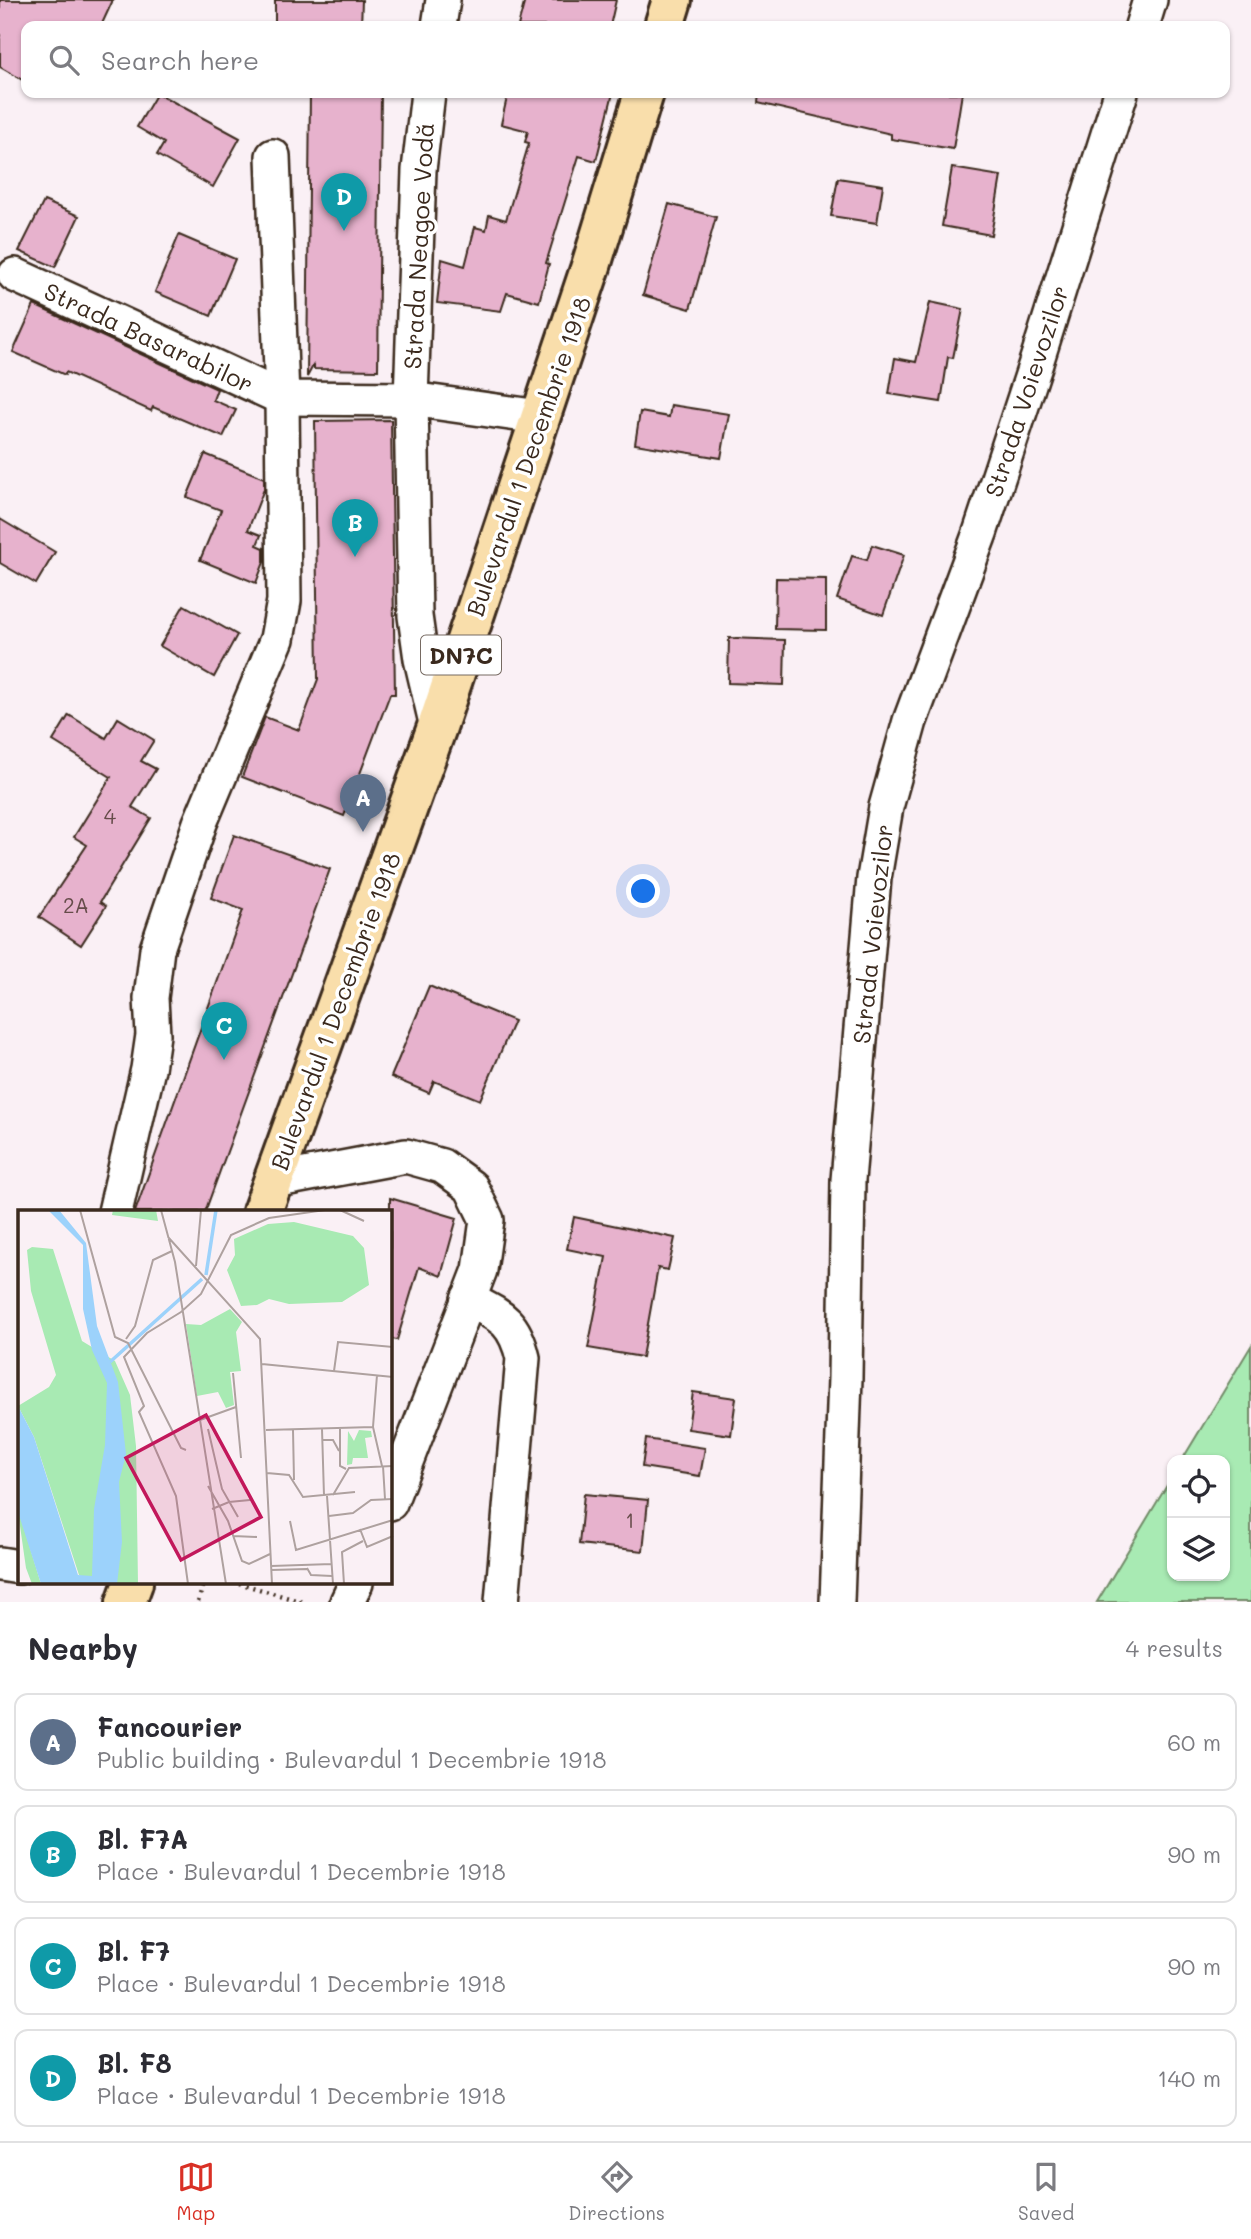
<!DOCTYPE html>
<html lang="en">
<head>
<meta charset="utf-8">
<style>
	:root { --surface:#fff; --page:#f2f2f3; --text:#2b2b33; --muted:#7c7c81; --line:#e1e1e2; --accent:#d93025 }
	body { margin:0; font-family:Mali,sans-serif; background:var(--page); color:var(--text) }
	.controls { position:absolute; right:21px; bottom:21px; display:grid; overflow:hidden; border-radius:14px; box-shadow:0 2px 5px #0004 }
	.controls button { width:63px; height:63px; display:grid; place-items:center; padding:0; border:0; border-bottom:2px solid var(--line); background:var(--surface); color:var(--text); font:35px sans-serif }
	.you { position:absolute; left:644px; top:892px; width:24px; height:24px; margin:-18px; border:5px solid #fff; border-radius:50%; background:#1a73e8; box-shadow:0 0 0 10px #1a73e833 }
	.badge { display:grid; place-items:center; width:46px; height:46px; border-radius:50%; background:var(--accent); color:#fff; font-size:23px; font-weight:700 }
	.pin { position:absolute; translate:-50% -58px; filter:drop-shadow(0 2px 4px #0008) }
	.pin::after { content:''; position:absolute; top:37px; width:24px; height:21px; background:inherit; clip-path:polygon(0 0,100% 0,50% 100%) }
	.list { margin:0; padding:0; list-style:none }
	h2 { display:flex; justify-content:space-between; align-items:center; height:91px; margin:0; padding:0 28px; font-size:30px }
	h2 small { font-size:23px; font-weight:400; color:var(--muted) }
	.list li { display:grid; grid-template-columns:46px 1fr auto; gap:21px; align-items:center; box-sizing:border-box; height:98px; margin:0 14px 14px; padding:0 14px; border:2px solid var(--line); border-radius:14px }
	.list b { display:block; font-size:26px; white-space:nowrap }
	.list p { margin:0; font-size:23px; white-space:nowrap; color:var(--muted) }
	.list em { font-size:23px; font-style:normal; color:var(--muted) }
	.icon { flex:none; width:38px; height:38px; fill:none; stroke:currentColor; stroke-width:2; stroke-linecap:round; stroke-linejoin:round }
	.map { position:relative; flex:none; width:1251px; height:1602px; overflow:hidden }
	.search { position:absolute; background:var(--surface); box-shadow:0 2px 5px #0004; left:21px; right:21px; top:21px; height:77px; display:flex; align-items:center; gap:18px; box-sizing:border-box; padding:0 24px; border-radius:14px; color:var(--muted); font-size:26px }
	.sheet { height:539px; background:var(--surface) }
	nav { display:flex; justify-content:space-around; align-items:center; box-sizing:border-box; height:98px; border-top:2px solid var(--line); background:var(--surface); font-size:19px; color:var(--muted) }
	nav a { display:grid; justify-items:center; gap:4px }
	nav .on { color:var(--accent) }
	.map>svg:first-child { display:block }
</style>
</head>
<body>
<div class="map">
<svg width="1251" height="1602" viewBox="0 0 1251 1602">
	<rect width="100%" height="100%" fill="#faf0f5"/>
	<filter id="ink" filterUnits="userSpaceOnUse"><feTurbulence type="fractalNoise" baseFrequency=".0143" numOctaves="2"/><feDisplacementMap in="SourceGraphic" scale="14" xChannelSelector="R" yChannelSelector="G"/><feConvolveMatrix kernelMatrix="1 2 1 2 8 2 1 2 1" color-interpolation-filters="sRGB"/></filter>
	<g filter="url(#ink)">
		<path fill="#a8eab3" stroke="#728a68" stroke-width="2" d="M 1251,1346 L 1251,1602 L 1097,1602 L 1172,1477 L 1172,1576 L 1225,1576 L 1225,1460 L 1182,1460 Z"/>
		<g fill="#e7b2cd" stroke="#3b2a1e" stroke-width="2">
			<path d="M 0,0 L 113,0 L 101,26 L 26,26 L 26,82 L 0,67 Z"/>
			<path d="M 275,0 L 362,0 L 361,26 L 275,26 Z"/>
			<path d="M 525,0 L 616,0 L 610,26 L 518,26 Z"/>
			<path d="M 157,93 L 240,138 L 213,187 L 157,155 L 164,143 L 137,127 Z"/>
			<path d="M 310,93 L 381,93 L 378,370 L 314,369 L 314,364 L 307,377 Z"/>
			<path d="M 508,93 L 613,93 L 596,161 L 579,156 L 546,263 L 549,264 L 539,302 L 507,293 L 501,311 L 437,303 L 442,259 L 465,266 L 475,227 L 486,230 L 489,215 L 506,220 L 529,143 L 525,142 L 528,131 L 501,124 Z"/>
			<path d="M 759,93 L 962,93 L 953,149 L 891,139 L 891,134 L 758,103 Z"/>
			<path d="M 952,168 L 1001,176 L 991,235 L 942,226 Z"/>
			<path d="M 838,178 L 883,185 L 877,223 L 831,216 Z"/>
			<path d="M 44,201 L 79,216 L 55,267 L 19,251 Z"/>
			<path d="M 669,204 L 716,217 L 690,309 L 643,295 Z"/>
			<path d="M 179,235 L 235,259 L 211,316 L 155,292 Z"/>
			<path d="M 930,302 L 963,309 L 953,358 L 948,357 L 941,402 L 889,394 L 895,358 L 916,362 Z"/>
			<path d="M 34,305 L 217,389 L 213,400 L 236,410 L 223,437 L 153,407 L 151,411 L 66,372 L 65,375 L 13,352 Z"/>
			<path d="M 671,405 L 729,414 L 721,458 L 635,444 L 640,412 L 669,417 Z"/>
			<path d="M 391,420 L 395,694 L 390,694 L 344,816 L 242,777 L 265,717 L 299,730 L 318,679 L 315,421 Z"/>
			<path d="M 205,454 L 264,478 L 264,489 L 248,530 L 261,535 L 257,545 L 264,548 L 264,562 L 256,583 L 200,560 L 221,510 L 187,497 Z"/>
			<path d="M 0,519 L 55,552 L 36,584 L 0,563 Z"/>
			<path d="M 872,545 L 904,555 L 883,615 L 837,599 L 852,556 L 867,560 Z"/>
			<path d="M 776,578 L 826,579 L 826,630 L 775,629 Z"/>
			<path d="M 184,605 L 237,635 L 214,677 L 160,646 Z"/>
			<path d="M 729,638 L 785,640 L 784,685 L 728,683 Z"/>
			<path d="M 69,715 L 106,738 L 118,718 L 154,740 L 141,761 L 156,769 L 132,807 L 151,818 L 100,902 L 106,906 L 81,945 L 39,917 L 87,845 L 74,837 L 111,777 L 53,741 Z"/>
			<path d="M 234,835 L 330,869 L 205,1212 L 135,1212 L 243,910 L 211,898 Z"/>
			<path d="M 429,986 L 514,1021 L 480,1100 L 434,1081 L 429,1093 L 391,1077 Z"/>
			<path d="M 390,1198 L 457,1218 L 441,1276 L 419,1267 L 397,1340 L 390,1339 Z"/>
			<path d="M 574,1217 L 675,1238 L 668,1270 L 658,1268 L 642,1357 L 588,1348 L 606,1257 L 567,1249 Z"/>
			<path d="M 693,1392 L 736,1398 L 731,1435 L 688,1429 Z"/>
			<path d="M 646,1439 L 705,1448 L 700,1476 L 642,1467 Z"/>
			<path d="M 584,1494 L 648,1500 L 643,1551 L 579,1544 Z"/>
		</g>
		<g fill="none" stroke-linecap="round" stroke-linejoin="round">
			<g stroke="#3b2a1e" stroke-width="38">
				<g id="minor">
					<path d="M 439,26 L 443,0"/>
					<path d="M 1142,26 L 1150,0"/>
					<path d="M 428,93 L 419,170 L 411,399 L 415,616 L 421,659 L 437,727"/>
					<path d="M 15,275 L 282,398 L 411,399 L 539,417"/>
					<path d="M 273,1181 L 406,1156 L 442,1166 L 471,1187 L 487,1220 L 480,1270 L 390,1503"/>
					<path d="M 115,1212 L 148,1069 L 153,1035 L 151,998 L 157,949 L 200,823 L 277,639 L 284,601 L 282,398 L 273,156"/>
					<path d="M 468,1299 C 500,1316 514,1320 523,1358 L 502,1602"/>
					<path d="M 0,1564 L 19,1567"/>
					<path d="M 347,1602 L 356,1583"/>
					<path d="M 837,1602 L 845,1378 L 848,1180 L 874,878 L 886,807 L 910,721 L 980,533 L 1036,363 L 1121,93"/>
				</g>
			</g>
			<g stroke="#3b2a1e" stroke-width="44">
				<g id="major">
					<path d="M 664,26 L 672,0"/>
					<path d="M 262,1212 L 437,727 L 591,266 L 644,93"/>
					<path d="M 126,1602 L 133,1583"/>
				</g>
			</g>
			<g stroke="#3b2a1e" stroke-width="4.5" stroke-dasharray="2 5" stroke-linecap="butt">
				<path d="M 239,1583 L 302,1602"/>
				<path d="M 198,1602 L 204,1583"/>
			</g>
			<use href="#minor" stroke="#fff" stroke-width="33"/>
			<use href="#major" stroke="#f9deab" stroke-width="38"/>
		</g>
	</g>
	<g text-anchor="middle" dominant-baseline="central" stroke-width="7" stroke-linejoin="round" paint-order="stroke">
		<g font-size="21" fill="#664c4a">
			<text x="110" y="815">4</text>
			<text x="76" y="904">2A</text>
			<text x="630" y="1519">1</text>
		</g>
		<rect fill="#fff" stroke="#766a62" stroke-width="2" x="421" y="635.5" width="80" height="39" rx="5"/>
		<g font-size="23" font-weight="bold" fill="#3b2a1e">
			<text x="461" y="655">DN7C</text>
		</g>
		<g font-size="24" fill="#3b2a1e" stroke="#fff">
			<text transform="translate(418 246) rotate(-87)">Strada Neagoe Vodă</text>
			<text transform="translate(149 337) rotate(25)">Strada Basarabilor</text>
			<text transform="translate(1026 391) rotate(-72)">Strada Voievozilor</text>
			<text transform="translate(528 456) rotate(-71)">Bulevardul 1 Decembrie 1918</text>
			<text transform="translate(872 934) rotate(-84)">Strada Voievozilor</text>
			<text transform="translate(335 1011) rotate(-70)">Bulevardul 1 Decembrie 1918</text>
		</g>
	</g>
	<g transform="translate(18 1210)">
		<rect width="374" height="374" fill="#faf0f5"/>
		<path d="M 95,0 L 138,0 L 140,11 L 94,5 ZM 276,12 L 335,26 L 346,38 L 351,75 L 324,92 L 271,94 L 251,89 L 239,95 L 223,96 L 209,60 L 217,45 L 216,29 L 250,14 ZM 14,37 L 35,39 L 64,131 L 97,151 L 112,185 L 118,236 L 120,374 L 74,374 L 61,365 L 16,227 L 0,196 L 31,177 L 38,165 L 13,81 L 9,40 ZM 212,99 L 224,112 L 218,122 L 223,161 L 212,162 L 216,195 L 208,198 L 200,182 L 179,186 L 168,114 L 183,115 ZM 341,220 L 353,221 L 354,227 L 347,228 L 350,248 L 335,248 L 334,254 L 329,255 L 330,221 L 336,231 ZM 0,302 L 2,305 L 23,374 L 14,374 L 8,358 Z" fill="#a8eab3"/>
		<path d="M 30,0 L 41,0 L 68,33 L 79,116 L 100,172 L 108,244 L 101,272 L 104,332 L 99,374 L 23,374 L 0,302 L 0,196 L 16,227 L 60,365 L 74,366 L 76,299 L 87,235 L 89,173 L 74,140 L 65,99 L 65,35 Z" fill="#9cd2fb"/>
		<path fill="none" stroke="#9cd2fb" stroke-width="3.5" d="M 188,65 L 198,0M 92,152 L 184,69"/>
		<path fill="none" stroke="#aea19f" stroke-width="2" d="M 62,0 L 97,127 L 110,133 L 163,238 L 168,240M 143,0 L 157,52 L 208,374M 322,0 L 346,11M 150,27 L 242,129 L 254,374M 178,56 L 183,0M 108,129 L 117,116 L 135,50 L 154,41M 244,154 L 375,167M 316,161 L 320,132 L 375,137M 215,163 L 223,248M 359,165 L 355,217 L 364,256M 182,210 L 218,197M 322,218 L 322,256 L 328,259M 190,219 L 204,279 L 220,307M 304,219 L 306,286M 248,220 L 355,217M 275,220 L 276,270M 305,230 L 315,230 L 321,241M 365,256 L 367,289M 249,263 L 271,265 L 285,287 L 337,282M 190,276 L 210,311 L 224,351 L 231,354 L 252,344M 315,285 L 331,258 L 375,256M 309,286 L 315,374M 194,299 L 211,292 L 232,290M 311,306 L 335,303 L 353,290 L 375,289M 272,311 L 278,340 L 375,310M 342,319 L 349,337 L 375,326M 215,326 L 239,327M 253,356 L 314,354M 289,358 L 293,365 L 314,366M 253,360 L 289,359M 170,374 L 158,286 L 121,202 L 126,196 L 106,147 L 129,123 L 163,102 L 183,84 L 213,25 L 251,8 L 307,0M 326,374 L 324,342 L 345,331"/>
		<path fill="#c2185b" fill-opacity="0.15" stroke="#c2185b" stroke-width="3.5" d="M 188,205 L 243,307 L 163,350 L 108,248 Z"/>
		<rect width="374" height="374" fill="none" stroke="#3b2a1e" stroke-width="3.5"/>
	</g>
</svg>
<div class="controls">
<button><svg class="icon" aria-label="locate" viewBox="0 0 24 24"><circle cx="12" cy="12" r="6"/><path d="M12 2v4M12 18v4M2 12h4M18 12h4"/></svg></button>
<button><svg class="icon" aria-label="layers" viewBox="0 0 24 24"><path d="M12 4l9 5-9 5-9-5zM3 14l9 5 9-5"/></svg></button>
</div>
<div class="you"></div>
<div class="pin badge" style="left:363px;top:832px;background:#5c6f8a">A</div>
<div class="pin badge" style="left:355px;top:557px;background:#0f9aa8">B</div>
<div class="pin badge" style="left:224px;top:1060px;background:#0f9aa8">C</div>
<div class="pin badge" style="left:344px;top:231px;background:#0f9aa8">D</div>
<div class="search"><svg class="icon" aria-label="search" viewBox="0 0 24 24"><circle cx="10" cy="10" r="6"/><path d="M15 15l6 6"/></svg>Search here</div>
</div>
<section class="sheet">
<h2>Nearby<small>4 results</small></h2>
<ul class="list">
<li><span class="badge" style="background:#5c6f8a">A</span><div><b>Fancourier</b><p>Public building · Bulevardul 1 Decembrie 1918</p></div><em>60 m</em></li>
<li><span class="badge" style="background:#0f9aa8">B</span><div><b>Bl. F7A</b><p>Place · Bulevardul 1 Decembrie 1918</p></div><em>90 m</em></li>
<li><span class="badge" style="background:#0f9aa8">C</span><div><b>Bl. F7</b><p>Place · Bulevardul 1 Decembrie 1918</p></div><em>90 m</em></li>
<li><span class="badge" style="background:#0f9aa8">D</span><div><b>Bl. F8</b><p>Place · Bulevardul 1 Decembrie 1918</p></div><em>140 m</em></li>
</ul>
</section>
<nav>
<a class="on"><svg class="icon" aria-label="map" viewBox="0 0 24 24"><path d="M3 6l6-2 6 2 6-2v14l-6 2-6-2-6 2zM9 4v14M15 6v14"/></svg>Map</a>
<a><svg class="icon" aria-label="directions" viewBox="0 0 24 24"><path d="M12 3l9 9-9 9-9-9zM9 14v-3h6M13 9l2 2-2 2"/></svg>Directions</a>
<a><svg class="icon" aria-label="saved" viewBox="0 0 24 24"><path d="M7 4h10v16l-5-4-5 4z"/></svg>Saved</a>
</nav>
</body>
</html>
